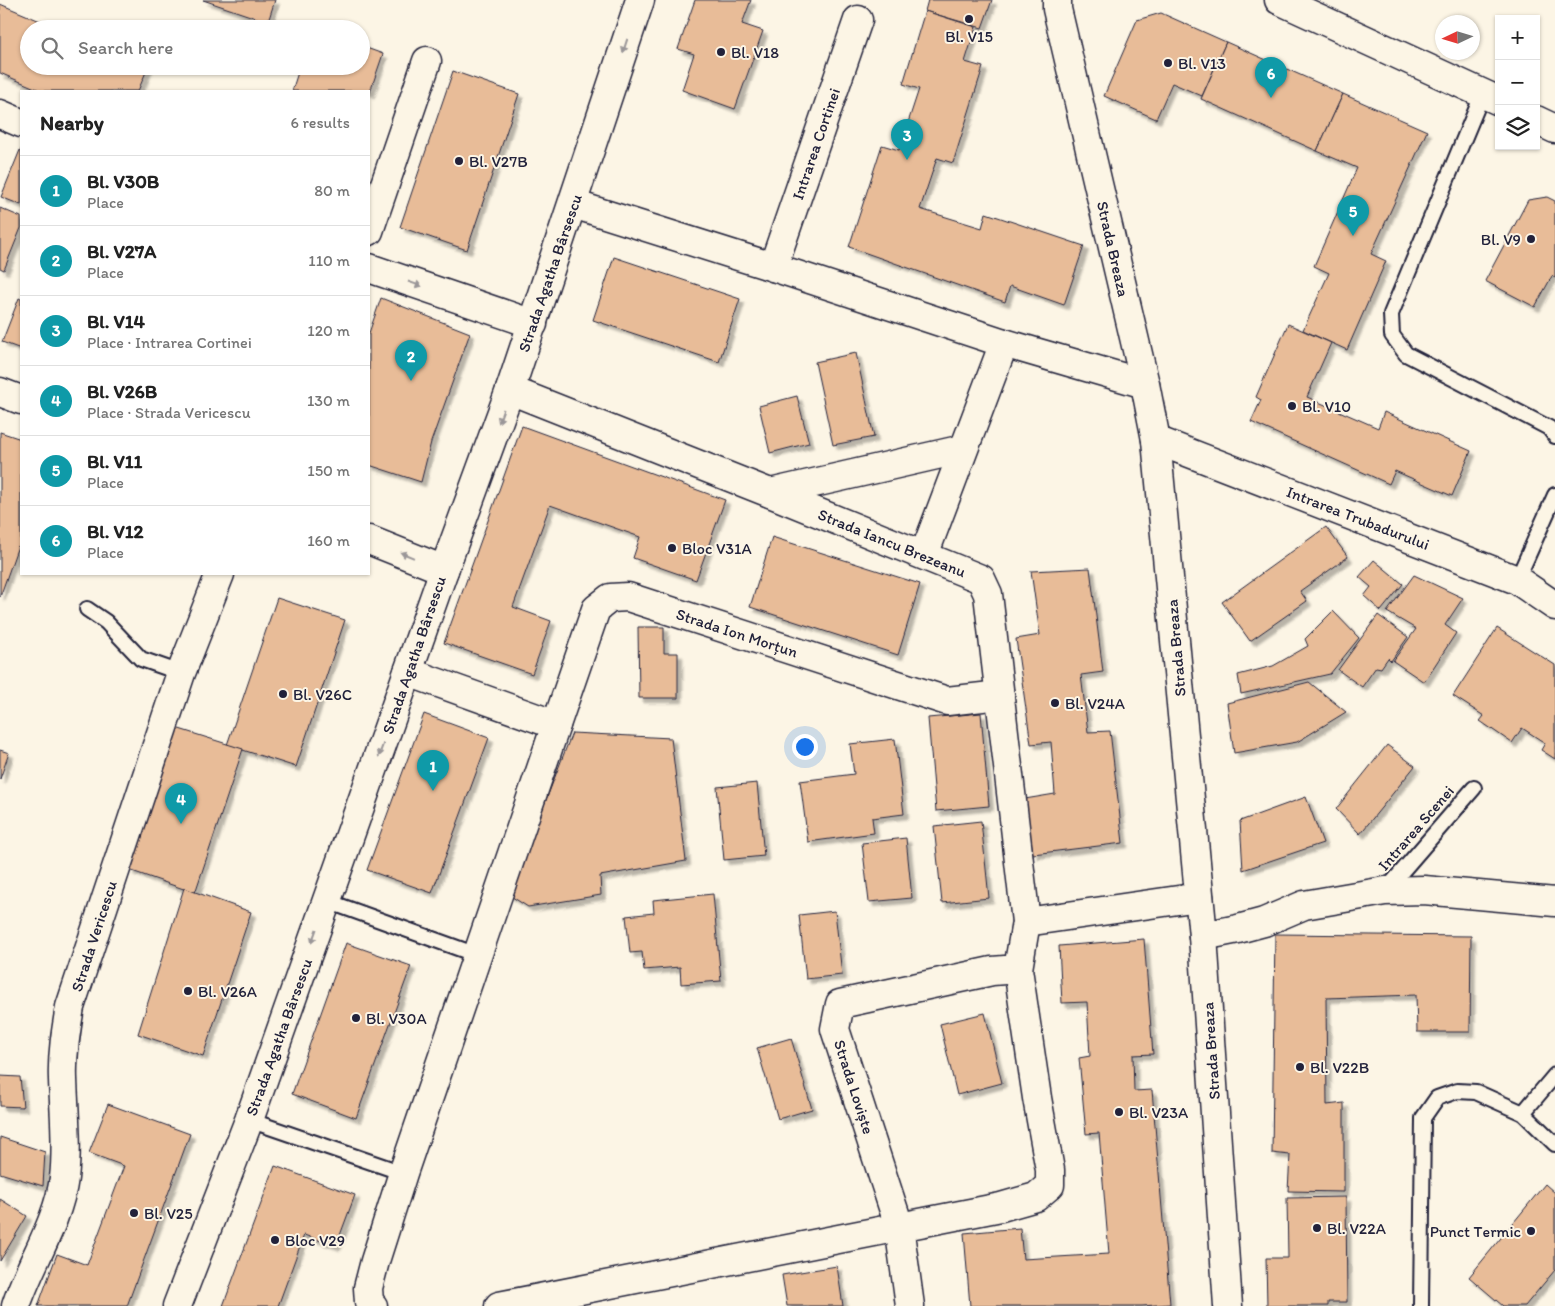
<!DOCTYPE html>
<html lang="en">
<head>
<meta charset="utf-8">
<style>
	:root { --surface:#fff; --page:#f6f6f6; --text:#222; --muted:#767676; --line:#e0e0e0; --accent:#22223b }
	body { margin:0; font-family:Itim,sans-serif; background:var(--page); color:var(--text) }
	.controls { position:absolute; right:15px; top:15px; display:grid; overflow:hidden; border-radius:0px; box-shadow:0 1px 4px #0004 }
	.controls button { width:45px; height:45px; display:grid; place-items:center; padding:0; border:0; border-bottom:1px solid var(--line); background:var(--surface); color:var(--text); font:25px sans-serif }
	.compass { position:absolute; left:1435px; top:15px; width:45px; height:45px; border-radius:50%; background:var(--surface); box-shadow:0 1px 4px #0004; rotate:266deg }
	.you { position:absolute; left:804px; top:746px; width:18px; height:18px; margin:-12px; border:4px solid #fff; border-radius:50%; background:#1a73e8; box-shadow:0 0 0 8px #1a73e833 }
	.badge { display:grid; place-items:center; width:32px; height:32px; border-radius:50%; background:var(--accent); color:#fff; font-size:16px; font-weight:700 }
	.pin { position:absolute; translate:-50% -41px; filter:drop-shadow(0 1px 2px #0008) }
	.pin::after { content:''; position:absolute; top:26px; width:18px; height:15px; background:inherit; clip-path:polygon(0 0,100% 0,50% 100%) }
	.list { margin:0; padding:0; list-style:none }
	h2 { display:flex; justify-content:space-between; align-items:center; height:65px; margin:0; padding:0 20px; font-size:21px }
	h2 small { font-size:16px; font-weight:400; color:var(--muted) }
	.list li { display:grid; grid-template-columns:32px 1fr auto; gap:15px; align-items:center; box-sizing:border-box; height:70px; padding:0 20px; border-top:1px solid var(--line) }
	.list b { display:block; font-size:19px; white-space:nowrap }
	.list p { margin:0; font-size:16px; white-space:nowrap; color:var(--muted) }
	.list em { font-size:16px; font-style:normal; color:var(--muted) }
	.icon { flex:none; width:28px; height:28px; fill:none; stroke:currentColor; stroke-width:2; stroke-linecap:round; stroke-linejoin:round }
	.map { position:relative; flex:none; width:1555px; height:1306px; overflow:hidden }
	.search { position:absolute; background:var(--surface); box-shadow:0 1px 4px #0004; left:20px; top:20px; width:350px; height:55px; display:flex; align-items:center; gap:12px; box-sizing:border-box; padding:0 18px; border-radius:28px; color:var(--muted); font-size:19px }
	.panel { position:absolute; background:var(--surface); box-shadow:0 1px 4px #0004; left:20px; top:90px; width:350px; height:485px; border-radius:0px }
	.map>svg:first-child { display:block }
</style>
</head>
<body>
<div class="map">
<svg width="1555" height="1306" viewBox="0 0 1555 1306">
	<defs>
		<filter id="shadow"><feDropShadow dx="4.5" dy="4.5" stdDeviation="1" flood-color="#0004"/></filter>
	</defs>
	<rect width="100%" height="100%" fill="#fcf5e5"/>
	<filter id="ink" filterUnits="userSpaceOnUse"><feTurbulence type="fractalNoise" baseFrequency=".02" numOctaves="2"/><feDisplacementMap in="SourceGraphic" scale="10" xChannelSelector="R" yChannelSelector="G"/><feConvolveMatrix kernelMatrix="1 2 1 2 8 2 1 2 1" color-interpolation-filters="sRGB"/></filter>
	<g filter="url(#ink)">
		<g fill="#e8bc98" stroke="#22223b" filter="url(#shadow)">
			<path d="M 203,0 L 275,0 L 268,22 Z"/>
			<path d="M 695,0 L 751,0 L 742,24 L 763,31 L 735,109 L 682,90 L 694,54 L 678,49 Z"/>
			<path d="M 928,0 L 992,0 L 982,28 L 925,11 Z"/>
			<path d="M 0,4 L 59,29 L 29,29 L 29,66 L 146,66 L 148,67 L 138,91 L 42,91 L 0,73 Z"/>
			<path d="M 925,11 L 976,27 L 965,62 L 983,67 L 953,163 L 937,158 L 920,209 L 982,228 L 986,213 L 1084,246 L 1064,305 L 1010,286 L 1005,302 L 849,247 L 882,145 L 899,150 L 919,89 L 903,84 Z"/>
			<path d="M 1161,13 L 1226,42 L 1202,96 L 1172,83 L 1156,119 L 1104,96 L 1137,20 Z"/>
			<path d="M 1226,42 L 1343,94 L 1317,151 L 1201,99 Z"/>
			<path d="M 361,46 L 383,54 L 369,95 L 369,91 L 292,91 L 300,66 L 361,66 Z"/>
			<path d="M 453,71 L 519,94 L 467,250 L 400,227 Z"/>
			<path d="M 1343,94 L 1427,131 L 1371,254 L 1386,261 L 1347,350 L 1303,330 L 1329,273 L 1314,266 L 1357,168 L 1317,151 Z"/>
			<path d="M 20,150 L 21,150 L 21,205 L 1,197 Z"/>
			<path d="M 1547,197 L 1555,201 L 1555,278 L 1552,276 L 1535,307 L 1485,281 L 1528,200 Z"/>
			<path d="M 0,208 L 21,217 L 21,228 L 4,270 L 0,268 Z"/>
			<path d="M 614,257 L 740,299 L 719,362 L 593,320 Z"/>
			<path d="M 19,298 L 21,299 L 21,349 L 2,342 Z"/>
			<path d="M 381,298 L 470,333 L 431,442 L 421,482 L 369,465 L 369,333 Z"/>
			<path d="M 1288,324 L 1331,343 L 1307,397 L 1378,428 L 1384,412 L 1471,451 L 1452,496 L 1395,471 L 1389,484 L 1251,422 L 1261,400 L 1256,397 Z"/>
			<path d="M 856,353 L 874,437 L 833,445 L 815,362 Z"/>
			<path d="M 797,396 L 809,443 L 770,453 L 759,406 Z"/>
			<path d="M 522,426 L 725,500 L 696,580 L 633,558 L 640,537 L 550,505 L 513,607 L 551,621 L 532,674 L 444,643 Z"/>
			<path d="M 0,432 L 21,439 L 21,548 L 18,546 L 0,597 Z"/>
			<path d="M 1326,527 L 1348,557 L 1300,591 L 1307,601 L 1250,641 L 1222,602 Z"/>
			<path d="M 772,537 L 920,584 L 898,655 L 750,607 Z"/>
			<path d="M 1374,560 L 1403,584 L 1381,611 L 1364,596 L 1371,587 L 1359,577 Z"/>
			<path d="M 1090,568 L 1103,672 L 1081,675 L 1088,732 L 1110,731 L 1123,843 L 1033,854 L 1025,799 L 1055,794 L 1051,742 L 1031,744 L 1016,639 L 1040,635 L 1031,571 Z"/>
			<path d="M 1414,575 L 1463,598 L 1445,625 L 1456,633 L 1424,682 L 1393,661 L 1416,629 L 1387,612 Z"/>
			<path d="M 277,598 L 345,620 L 296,767 L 227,745 Z"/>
			<path d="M 1333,611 L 1359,638 L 1330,674 L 1241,694 L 1238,675 L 1273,666 L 1308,646 L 1305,639 Z"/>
			<path d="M 1378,615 L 1408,637 L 1391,661 L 1388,658 L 1381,668 L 1376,667 L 1362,687 L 1338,670 Z"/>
			<path d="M 638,627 L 664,627 L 664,653 L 678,653 L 678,698 L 639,698 Z"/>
			<path d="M 1497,628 L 1555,665 L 1555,759 L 1541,750 L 1545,743 L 1522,728 L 1512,743 L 1480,721 L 1484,716 L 1453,696 Z"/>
			<path d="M 1309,682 L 1346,712 L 1297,742 L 1234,753 L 1227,703 Z"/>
			<path d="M 981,713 L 989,806 L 936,811 L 928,718 Z"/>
			<path d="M 424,714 L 489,738 L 432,893 L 367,870 Z"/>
			<path d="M 176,728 L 243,749 L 195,893 L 129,870 Z"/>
			<path d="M 572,733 L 671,738 L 686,861 L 600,876 L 601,895 L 528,907 L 509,895 Z"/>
			<path d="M 895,739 L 904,814 L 872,818 L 874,833 L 808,842 L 800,781 L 854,774 L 850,744 Z"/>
			<path d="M 1387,745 L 1415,766 L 1360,834 L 1336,809 Z"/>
			<path d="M 0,750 L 9,753 L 0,779 Z"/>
			<path d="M 757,783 L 764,856 L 724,860 L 717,787 Z"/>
			<path d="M 1306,797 L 1323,843 L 1243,870 L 1240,821 Z"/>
			<path d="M 981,821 L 989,898 L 942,903 L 934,826 Z"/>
			<path d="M 906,838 L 912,898 L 869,902 L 862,843 Z"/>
			<path d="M 184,888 L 251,912 L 203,1056 L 138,1034 Z"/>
			<path d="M 713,894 L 721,981 L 681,984 L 680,967 L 644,970 L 642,952 L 630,953 L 626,916 L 654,913 L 653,900 Z"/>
			<path d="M 835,911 L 842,975 L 806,979 L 799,915 Z"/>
			<path d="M 1275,934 L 1471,936 L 1470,1032 L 1417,1032 L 1416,995 L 1326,998 L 1327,1105 L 1344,1103 L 1344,1192 L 1288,1191 L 1290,1155 L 1272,1153 Z"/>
			<path d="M 1144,939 L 1153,1054 L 1133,1055 L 1134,1091 L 1152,1090 L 1170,1304 L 1142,1306 L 970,1306 L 964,1233 L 1020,1228 L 1023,1259 L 1109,1254 L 1099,1133 L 1086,1134 L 1079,1058 L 1090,1056 L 1087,1002 L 1062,1003 L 1059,946 Z"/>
			<path d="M 346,943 L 411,966 L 356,1118 L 292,1094 Z"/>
			<path d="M 985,1013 L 1002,1083 L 957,1095 L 940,1024 Z"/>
			<path d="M 791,1038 L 812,1109 L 778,1119 L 757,1048 Z"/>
			<path d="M 0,1076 L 20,1077 L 23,1107 L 0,1106 Z"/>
			<path d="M 108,1104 L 190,1134 L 127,1306 L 38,1306 L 57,1254 L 87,1265 L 124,1166 L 89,1153 Z"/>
			<path d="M 0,1137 L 45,1152 L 43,1186 L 0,1173 Z"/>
			<path d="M 275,1166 L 355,1195 L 336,1246 L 304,1235 L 278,1306 L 223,1306 Z"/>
			<path d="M 1545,1184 L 1555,1193 L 1555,1270 L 1525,1306 L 1503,1306 L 1469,1277 Z"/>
			<path d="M 1346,1197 L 1347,1302 L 1328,1302 L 1328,1306 L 1267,1306 L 1266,1258 L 1288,1258 L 1287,1198 Z"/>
			<path d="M 0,1199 L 27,1216 L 0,1261 Z"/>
			<path d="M 837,1266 L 843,1306 L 787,1306 L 782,1275 Z"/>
		</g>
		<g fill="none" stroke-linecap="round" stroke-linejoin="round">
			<g stroke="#22223b" stroke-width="18">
				<g id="service">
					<path d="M 1483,93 L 1391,314 L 1392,335 L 1406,354 L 1549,428 L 1555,436"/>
					<path d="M 1517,580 L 1555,495"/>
					<path d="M 87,609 L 106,622 L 141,659 L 181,673"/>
					<path d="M 1385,891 L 1474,788"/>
					<path d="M 327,901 L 477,955"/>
					<path d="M 1523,1113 L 1555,1075"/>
					<path d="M 249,1120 L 403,1173"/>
					<path d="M 1421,1306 L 1423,1118 L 1437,1098 L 1457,1091 L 1476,1092 L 1523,1113 L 1555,1144"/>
				</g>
			</g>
			<g stroke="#22223b" stroke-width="31">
				<g id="minor">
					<path d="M 1279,0 L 1499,101"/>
					<path d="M 0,114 L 21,123"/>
					<path d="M 1536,120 L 1555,129"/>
					<path d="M 573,204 L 773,267 L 1004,343 L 1145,384"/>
					<path d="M 369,231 L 427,61"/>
					<path d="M 773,267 L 858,20"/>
					<path d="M 369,268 L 533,324"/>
					<path d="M 510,390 L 770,493 L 981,579 L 988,594 L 1026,922 L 1018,969 L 992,971 L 840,1004 L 835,1029 L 899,1226 L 910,1306"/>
					<path d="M 0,392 L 21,400"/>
					<path d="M 1156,440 L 1517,580 L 1555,606"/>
					<path d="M 770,493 L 963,449"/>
					<path d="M 369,540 L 444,570"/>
					<path d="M 924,555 L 1004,343"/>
					<path d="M 556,725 L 596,609 L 610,598 L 628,597 L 947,701 L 1000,695"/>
					<path d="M 1026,922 L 1199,897"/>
					<path d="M 1203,936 L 1238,929 L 1264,922 L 1304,905 L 1385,891 L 1424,890 L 1555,902"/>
					<path d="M 16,1306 C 30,1263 58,1223 64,1178 C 68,1145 64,1112 63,1079 C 62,1054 66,1030 70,1007 L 181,673 L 220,574"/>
					<path d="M 373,1306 L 369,1302 L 368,1288 L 375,1261 L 403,1173 L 556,725 L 408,672"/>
					<path d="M 499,1306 L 1001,1207 L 1036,1197 L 1050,1185 L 1050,1170 L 1037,1098 L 1018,969"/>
				</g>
			</g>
			<g stroke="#22223b" stroke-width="31">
				<g id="tertiary">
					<path d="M 1057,0 L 1057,9 L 1145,384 L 1156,440 L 1203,936 L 1228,1306"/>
					<path d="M 177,1306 L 249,1120 L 444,570 L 510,390 L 640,0"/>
				</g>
			</g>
			<use href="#service" stroke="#fcf5e5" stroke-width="14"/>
			<use href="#minor" stroke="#fcf5e5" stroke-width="28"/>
			<use href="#tertiary" stroke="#fcf5e5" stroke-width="28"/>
		</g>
		<defs><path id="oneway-solid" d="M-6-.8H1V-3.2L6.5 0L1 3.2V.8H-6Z" transform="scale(1.25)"/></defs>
		<g fill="#9a9698">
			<use href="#oneway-solid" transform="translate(625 46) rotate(108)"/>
			<use href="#oneway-solid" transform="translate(415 284) rotate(19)"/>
			<use href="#oneway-solid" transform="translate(501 416) rotate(110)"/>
			<use href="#oneway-solid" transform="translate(407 555) rotate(-158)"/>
			<use href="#oneway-solid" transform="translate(381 750) rotate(110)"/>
			<use href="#oneway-solid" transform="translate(314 936) rotate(110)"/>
		</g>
	</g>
	<g fill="#22223b" stroke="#fcf5e5" stroke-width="2">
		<circle cx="969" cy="19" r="5"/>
		<circle cx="721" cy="52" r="5"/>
		<circle cx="1168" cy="63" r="5"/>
		<circle cx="459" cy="161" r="5"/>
		<circle cx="1531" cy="239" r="5"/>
		<circle cx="1292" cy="406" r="5"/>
		<circle cx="672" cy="548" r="5"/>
		<circle cx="283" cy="694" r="5"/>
		<circle cx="1055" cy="703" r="5"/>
		<circle cx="188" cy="991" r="5"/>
		<circle cx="356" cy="1018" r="5"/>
		<circle cx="1300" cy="1067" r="5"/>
		<circle cx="1119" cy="1112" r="5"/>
		<circle cx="134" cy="1213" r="5"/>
		<circle cx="1317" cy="1228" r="5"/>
		<circle cx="1531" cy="1231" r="5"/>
		<circle cx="275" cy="1240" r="5"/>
	</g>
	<g text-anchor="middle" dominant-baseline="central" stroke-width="4" stroke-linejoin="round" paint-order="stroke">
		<g font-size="16" fill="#22223b" stroke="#fcf5e5" text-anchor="start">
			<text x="969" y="36" text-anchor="middle">Bl. V15</text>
			<text x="731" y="52">Bl. V18</text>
			<text x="1178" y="63">Bl. V13</text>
			<text x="469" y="161">Bl. V27B</text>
			<text x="1521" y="239" text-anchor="end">Bl. V9</text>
			<text x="1302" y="406">Bl. V10</text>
			<text x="682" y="548">Bloc V31A</text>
			<text x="293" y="694">Bl. V26C</text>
			<text x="1065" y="703">Bl. V24A</text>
			<text x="198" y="991">Bl. V26A</text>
			<text x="366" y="1018">Bl. V30A</text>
			<text x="1310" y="1067">Bl. V22B</text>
			<text x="1129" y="1112">Bl. V23A</text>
			<text x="144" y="1213">Bl. V25</text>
			<text x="1327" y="1228">Bl. V22A</text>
			<text x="1521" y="1231" text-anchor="end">Punct Termic</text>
			<text x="285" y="1240">Bloc V29</text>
		</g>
		<g font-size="16" fill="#22223b" stroke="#fcf5e5">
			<text transform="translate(816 144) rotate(-71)">Intrarea Cortinei</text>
			<text transform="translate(1113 249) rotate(77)">Strada Breaza</text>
			<text transform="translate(550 273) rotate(-71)">Strada Agatha Bârsescu</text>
			<text transform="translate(1358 518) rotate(21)">Intrarea Trubadurului</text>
			<text transform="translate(892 543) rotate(22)">Strada Iancu Brezeanu</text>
			<text transform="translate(737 633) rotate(18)">Strada Ion Morțun</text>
			<text transform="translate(1176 648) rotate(-95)">Strada Breaza</text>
			<text transform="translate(414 655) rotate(-71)">Strada Agatha Bârsescu</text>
			<text transform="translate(1416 828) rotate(-49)">Intrarea Scenei</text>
			<text transform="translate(94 936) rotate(-72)">Strada Vericescu</text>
			<text transform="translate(279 1037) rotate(-70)">Strada Agatha Bârsescu</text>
			<text transform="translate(1211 1051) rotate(-94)">Strada Breaza</text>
			<text transform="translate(854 1087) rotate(72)">Strada Loviște</text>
		</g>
	</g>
</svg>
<div class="controls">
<button>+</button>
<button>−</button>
<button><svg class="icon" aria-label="layers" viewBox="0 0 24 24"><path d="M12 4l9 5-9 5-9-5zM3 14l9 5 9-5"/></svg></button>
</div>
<svg class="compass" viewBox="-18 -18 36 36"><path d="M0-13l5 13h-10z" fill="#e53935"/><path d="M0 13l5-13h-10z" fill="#767676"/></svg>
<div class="you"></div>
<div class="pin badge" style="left:433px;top:791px;background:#0f9aa8">1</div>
<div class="pin badge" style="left:411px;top:381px;background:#0f9aa8">2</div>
<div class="pin badge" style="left:907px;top:160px;background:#0f9aa8">3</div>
<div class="pin badge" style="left:181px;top:824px;background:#0f9aa8">4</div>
<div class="pin badge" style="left:1353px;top:236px;background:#0f9aa8">5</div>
<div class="pin badge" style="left:1271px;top:98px;background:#0f9aa8">6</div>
<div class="search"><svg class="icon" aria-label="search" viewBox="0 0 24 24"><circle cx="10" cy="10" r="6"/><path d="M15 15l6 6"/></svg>Search here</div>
<section class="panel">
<h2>Nearby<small>6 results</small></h2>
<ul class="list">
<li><span class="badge" style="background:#0f9aa8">1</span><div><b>Bl. V30B</b><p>Place</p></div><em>80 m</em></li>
<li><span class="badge" style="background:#0f9aa8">2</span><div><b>Bl. V27A</b><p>Place</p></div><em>110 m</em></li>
<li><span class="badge" style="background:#0f9aa8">3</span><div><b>Bl. V14</b><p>Place · Intrarea Cortinei</p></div><em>120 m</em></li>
<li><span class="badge" style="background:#0f9aa8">4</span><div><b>Bl. V26B</b><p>Place · Strada Vericescu</p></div><em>130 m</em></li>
<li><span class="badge" style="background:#0f9aa8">5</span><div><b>Bl. V11</b><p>Place</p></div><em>150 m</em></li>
<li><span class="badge" style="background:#0f9aa8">6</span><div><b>Bl. V12</b><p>Place</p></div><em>160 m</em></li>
</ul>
</section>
</div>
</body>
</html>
